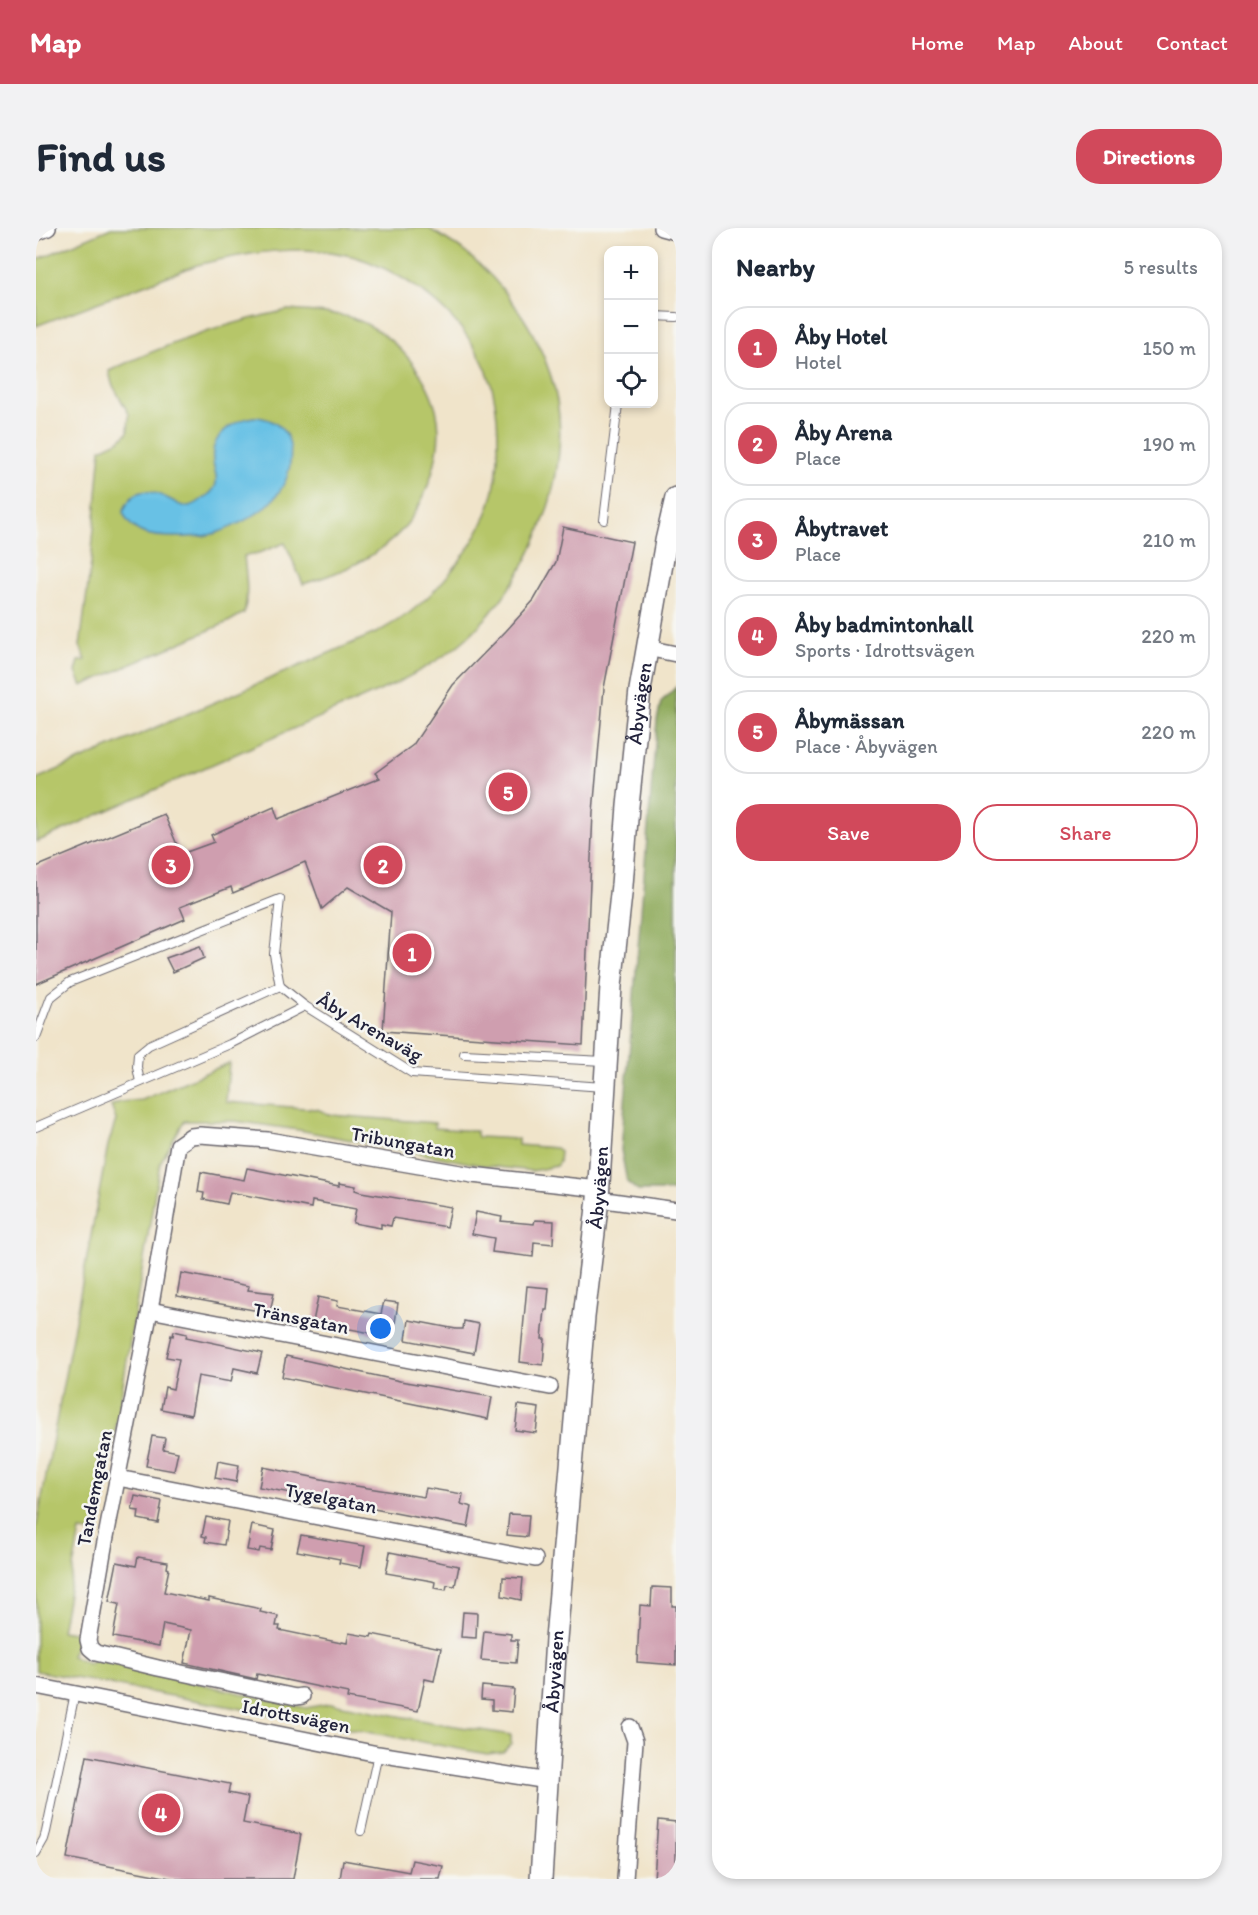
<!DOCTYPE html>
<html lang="en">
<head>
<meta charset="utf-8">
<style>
	:root { --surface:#fff; --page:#f2f2f3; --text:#1f2937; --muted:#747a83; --line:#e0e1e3; --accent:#d1495b }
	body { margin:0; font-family:Itim,sans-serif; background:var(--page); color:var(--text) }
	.controls { position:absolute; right:18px; top:18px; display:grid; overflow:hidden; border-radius:12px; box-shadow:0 3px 9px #0003 }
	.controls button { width:54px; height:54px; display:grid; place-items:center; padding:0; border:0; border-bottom:2px solid var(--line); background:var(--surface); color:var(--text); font:30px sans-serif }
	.you { position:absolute; left:345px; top:1101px; width:21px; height:21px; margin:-15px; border:4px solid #fff; border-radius:50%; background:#1a73e8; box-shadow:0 0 0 9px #1a73e833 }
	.badge { display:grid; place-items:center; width:39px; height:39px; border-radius:50%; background:var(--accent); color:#fff; font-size:20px; font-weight:700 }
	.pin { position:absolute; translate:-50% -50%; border:3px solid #fff; box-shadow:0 2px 6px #0006 }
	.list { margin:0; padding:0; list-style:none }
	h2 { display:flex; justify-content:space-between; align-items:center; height:78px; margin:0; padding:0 24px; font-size:26px }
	h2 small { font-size:20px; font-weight:400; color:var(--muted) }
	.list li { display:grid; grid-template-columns:39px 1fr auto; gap:18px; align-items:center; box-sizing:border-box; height:84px; margin:0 12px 12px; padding:0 12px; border:2px solid var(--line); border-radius:24px }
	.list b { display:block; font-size:22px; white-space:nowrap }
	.list p { margin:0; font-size:20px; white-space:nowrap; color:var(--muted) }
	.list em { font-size:20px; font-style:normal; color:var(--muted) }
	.actions { display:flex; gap:12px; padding:18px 24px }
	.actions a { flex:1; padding:14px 0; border:2px solid var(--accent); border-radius:24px; text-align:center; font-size:21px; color:var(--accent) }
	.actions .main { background:var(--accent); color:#fff }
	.icon { flex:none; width:33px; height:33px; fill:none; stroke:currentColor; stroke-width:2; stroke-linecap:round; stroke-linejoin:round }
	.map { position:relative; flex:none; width:640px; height:1651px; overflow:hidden; border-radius:24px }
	header { display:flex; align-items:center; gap:36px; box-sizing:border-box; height:84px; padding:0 30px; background:var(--accent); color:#fff }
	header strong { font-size:28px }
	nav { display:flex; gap:33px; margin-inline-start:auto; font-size:21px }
	.intro { display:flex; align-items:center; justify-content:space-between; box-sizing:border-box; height:144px; padding:0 36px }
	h1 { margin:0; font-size:42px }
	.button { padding:15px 27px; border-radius:24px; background:var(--accent); color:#fff; font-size:21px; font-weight:700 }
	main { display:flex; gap:36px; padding:0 36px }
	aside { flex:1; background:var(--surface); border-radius:24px; box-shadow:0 3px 9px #0003 }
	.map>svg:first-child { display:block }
</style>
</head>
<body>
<header>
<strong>Map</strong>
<nav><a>Home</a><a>Map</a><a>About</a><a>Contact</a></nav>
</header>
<div class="intro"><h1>Find us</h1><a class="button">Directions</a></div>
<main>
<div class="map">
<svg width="640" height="1651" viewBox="0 0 640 1651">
	<rect width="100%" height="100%" fill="#f6f6f2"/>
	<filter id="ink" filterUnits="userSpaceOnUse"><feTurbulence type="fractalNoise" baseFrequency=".0167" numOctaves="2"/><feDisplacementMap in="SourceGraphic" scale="12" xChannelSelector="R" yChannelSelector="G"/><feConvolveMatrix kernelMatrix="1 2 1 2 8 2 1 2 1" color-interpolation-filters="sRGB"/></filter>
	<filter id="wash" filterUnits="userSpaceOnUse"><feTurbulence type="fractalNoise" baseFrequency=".008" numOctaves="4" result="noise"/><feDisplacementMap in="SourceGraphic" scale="24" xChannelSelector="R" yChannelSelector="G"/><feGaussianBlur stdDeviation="1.35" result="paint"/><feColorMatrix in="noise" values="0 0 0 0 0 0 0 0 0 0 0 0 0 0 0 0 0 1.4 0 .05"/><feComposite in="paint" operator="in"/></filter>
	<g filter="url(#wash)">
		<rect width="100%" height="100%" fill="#f0e4ca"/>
		<g fill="#b6c669" stroke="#6c7452" stroke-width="1.5">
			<path d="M 75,0 L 392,0 C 405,8 419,16 430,25 C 449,40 467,60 480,79 C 502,109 520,151 523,188 C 529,265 492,349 438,403 C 416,426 387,441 359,456 L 0,614 L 0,551 L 342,404 C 352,398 363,392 373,385 C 400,365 430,329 445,298 C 458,272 463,244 462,215 C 462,190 460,163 449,139 C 427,90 380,52 331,33 C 279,13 213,24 161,37 L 0,98 L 0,32 Z"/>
			<path d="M 252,82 C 272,84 298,84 316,90 C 355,103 389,142 400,181 C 410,218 391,274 367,301 C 341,330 304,345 267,356 L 249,315 L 217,327 L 208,328 C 210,347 213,366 208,385 L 192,394 L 46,458 L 40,444 L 43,433 L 50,432 L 44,418 L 55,334 L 65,221 L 84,212 L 92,204 L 93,186 L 76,156 L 73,143 C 130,116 190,95 252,82 Z"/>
			<path d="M 193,835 L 190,874 L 281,881 L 295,887 L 399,895 L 399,900 L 440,903 L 442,909 L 482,911 L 482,917 L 520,920 L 524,923 L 523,934 L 520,938 L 496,943 L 444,937 L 263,902 L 199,893 L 148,893 L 124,935 L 62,1305 L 44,1303 L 25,1403 L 40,1405 L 40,1416 L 35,1428 L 52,1436 L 61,1432 L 270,1480 L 296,1475 L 394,1494 L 475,1507 L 475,1516 L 467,1524 L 451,1526 L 0,1443 L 0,1301 L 72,917 L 80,892 L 75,878 L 84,874 L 106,872 Z"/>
		</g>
		<path fill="#90ab5d" stroke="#59664c" stroke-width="1.5" d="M 640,459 L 640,961 L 636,963 L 602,963 L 591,954 L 585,922 L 621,492 L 625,474 Z"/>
		<path fill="#68c1e5" stroke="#457290" stroke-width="1.5" d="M 217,189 C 232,189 243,195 251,208 C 255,216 255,226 254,235 C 253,250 244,265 234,275 C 221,288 190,303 173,307 C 162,309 151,309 141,309 C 118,309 96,308 87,284 C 98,257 113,261 135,272 C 139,274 144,278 148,278 C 154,279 160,276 165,272 C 171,268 179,263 180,255 C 182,248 177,239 177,232 C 174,208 196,193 217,189 Z"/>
		<g id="blocks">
			<g fill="#cf9eaf">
				<path d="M 527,299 L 596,314 L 568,460 L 557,584 L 547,817 L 347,803 L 355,684 L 312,659 L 286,681 L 269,634 L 197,665 L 195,659 L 144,679 L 149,691 L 0,756 L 0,639 L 128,586 L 145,626 L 178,614 L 175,607 L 238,579 L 242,591 L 344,550 L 339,545 L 377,517 L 417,457 L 470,403 L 498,372 L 520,334 Z"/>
				<path d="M 164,718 L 168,730 L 137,744 L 130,730 Z"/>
				<path d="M 211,940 L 303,958 L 303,955 L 320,958 L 319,962 L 325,964 L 415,979 L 411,999 L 357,990 L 355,998 L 345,996 L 345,1000 L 317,995 L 320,981 L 276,973 L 275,980 L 194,964 L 191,976 L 167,971 L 168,965 L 162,964 L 165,944 L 208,952 Z"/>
				<path d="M 440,984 L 466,989 L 465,993 L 498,996 L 499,992 L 518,993 L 517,1016 L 498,1014 L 497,1029 L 456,1024 L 458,1010 L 436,1006 Z"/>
				<path d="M 145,1045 L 213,1058 L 212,1062 L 238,1065 L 234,1085 L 141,1068 Z"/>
				<path d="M 491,1058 L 513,1060 L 511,1082 L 509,1082 L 506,1111 L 509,1111 L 507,1137 L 484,1134 Z"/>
				<path d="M 282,1069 L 302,1073 L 301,1078 L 345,1086 L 348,1073 L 362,1075 L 358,1101 L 347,1099 L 345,1107 L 277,1094 Z"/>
				<path d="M 373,1092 L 420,1101 L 427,1101 L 428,1093 L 443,1096 L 438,1125 L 370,1112 Z"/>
				<path d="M 138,1103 L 151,1106 L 150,1109 L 226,1125 L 221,1145 L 198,1140 L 195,1154 L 162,1148 L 155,1187 L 125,1181 L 129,1159 L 137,1161 L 143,1131 L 130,1129 L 135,1107 L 137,1108 Z"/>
				<path d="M 250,1128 L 364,1153 L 456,1169 L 452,1191 L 246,1149 Z"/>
				<path d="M 482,1177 L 503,1180 L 500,1205 L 479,1202 Z"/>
				<path d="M 116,1208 L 129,1210 L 127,1221 L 142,1224 L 138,1243 L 110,1238 Z"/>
				<path d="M 182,1233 L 203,1237 L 200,1254 L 179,1250 Z"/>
				<path d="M 227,1239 L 320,1258 L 388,1269 L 390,1260 L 427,1266 L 425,1276 L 436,1279 L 432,1299 L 223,1259 Z"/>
				<path d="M 99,1268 L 126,1273 L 122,1295 L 102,1291 L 103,1283 L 96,1282 Z"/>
				<path d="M 473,1286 L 493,1287 L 491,1309 L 471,1307 Z"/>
				<path d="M 170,1289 L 192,1293 L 188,1317 L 169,1314 L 170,1309 L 166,1308 Z"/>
				<path d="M 216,1297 L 239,1302 L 235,1322 L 224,1320 L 223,1324 L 211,1322 Z"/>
				<path d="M 265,1307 L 329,1318 L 325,1339 L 303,1335 L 304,1331 L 261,1323 Z"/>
				<path d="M 354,1324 L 423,1338 L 419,1358 L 411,1357 L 410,1362 L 398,1360 L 399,1354 L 396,1353 L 350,1345 Z"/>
				<path d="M 102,1329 L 132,1334 L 131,1340 L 133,1341 L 128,1364 L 173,1373 L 173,1370 L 225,1381 L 224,1384 L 242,1388 L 240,1398 L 244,1398 L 243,1402 L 305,1415 L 306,1414 L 311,1415 L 313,1405 L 335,1409 L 336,1406 L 405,1420 L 398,1453 L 389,1451 L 382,1483 L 311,1470 L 312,1465 L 221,1446 L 220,1451 L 148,1435 L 155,1402 L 127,1396 L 123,1418 L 77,1409 L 83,1376 L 73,1374 L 81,1334 L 100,1338 Z"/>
				<path d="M 467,1349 L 487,1350 L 485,1372 L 466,1368 Z"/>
				<path d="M 616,1359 L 636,1360 L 636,1378 L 640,1378 L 640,1437 L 601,1434 L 604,1377 L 615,1378 Z"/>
				<path d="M 427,1384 L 441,1385 L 440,1410 L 425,1409 Z"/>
				<path d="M 448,1403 L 475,1406 L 475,1412 L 482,1412 L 480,1435 L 445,1432 Z"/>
				<path d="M 446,1458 L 478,1461 L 476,1484 L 456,1482 L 456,1472 L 445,1471 Z"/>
				<path d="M 51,1528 L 194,1556 L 192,1565 L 212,1569 L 207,1595 L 265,1606 L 257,1651 L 139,1651 L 31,1630 Z"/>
				<path d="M 622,1592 L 640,1594 L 640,1651 L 618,1651 Z"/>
				<path d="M 307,1632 L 373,1644 L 376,1632 L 407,1638 L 404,1651 L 304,1651 Z"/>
			</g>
		</g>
	</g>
	<g filter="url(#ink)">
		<use href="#blocks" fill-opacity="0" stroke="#6a666d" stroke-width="1.5"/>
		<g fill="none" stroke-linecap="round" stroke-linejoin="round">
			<g stroke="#6a666d" stroke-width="10">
				<g id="lane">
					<path d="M 618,88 L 640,89"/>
					<path d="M 568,292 L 582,176"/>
					<path d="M 0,809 L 15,769 L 34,754 L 244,671 L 238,726 L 244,758"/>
					<path d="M 428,826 L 568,833"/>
					<path d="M 104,854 L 101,839 L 102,826 L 113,817 L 244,758 L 269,778"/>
					<path d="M 0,899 L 194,816 L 269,778 L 376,845 L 567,859"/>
					<path d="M 325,1603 L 342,1526"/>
					<path d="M 0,1625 L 8,1611 L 10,1604 L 39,1465"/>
				</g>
			</g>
			<g stroke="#6a666d" stroke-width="18">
				<g id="street">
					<path d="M 625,0 L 640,4"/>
					<path d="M 0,5 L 12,0"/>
					<path d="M 611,420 L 640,426"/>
					<path d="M 562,971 L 640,982"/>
					<path d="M 114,1082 L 514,1159"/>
					<path d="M 82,1250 L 499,1331"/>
					<path d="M 0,1458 L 342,1526 L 512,1553"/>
					<path d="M 266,1468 L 260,1469 L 122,1440 L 60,1425 L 54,1420 L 52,1412 L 68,1319 L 114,1082 L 142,917 L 155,908 L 164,907 L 232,912 L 436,947 L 563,961"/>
					<path d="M 589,1651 L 599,1513 L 594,1499"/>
				</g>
			</g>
			<g stroke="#6a666d" stroke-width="24">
				<g id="secondary">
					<path id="s1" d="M 505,1651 L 520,1411 L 548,1089 L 562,971 L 575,758 L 586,657 L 592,578 L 604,462 L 630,313 L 640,270"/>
				</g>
			</g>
			<use href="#lane" stroke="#fff" stroke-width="8"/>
			<use href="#street" stroke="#fff" stroke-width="15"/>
			<use href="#secondary" stroke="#fff" stroke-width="21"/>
		</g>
	</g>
	<g text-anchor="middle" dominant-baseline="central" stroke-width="5" stroke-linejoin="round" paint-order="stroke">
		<g font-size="20" fill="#22223b" stroke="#f6f6f2">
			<text stroke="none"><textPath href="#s1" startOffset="1180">Åbyvägen</textPath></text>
			<text transform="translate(334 799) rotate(30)">Åby Arenaväg</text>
			<text transform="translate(367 914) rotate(10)">Tribungatan</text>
			<text stroke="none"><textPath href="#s1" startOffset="694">Åbyvägen</textPath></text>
			<text transform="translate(265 1090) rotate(11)">Tränsgatan</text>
			<text transform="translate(58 1260) rotate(-79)">Tandemgatan</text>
			<text transform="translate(295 1270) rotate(11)">Tygelgatan</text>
			<text stroke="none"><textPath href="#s1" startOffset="208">Åbyvägen</textPath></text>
			<text transform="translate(260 1488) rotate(11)">Idrottsvägen</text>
		</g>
	</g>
</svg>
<div class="controls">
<button>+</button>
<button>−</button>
<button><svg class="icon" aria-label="locate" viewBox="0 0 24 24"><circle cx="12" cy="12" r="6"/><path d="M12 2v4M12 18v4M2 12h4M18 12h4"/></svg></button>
</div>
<div class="you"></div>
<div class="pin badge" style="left:376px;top:725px">1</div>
<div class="pin badge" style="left:347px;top:637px">2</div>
<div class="pin badge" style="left:135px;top:637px">3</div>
<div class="pin badge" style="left:125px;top:1585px">4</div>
<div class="pin badge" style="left:472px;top:564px">5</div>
</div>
<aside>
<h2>Nearby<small>5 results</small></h2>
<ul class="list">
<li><span class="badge">1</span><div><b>Åby Hotel</b><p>Hotel</p></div><em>150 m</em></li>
<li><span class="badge">2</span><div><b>Åby Arena</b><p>Place</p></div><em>190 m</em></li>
<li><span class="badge">3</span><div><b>Åbytravet</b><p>Place</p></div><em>210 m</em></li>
<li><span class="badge">4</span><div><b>Åby badmintonhall</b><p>Sports · Idrottsvägen</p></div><em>220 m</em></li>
<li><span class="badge">5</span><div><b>Åbymässan</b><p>Place · Åbyvägen</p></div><em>220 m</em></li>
</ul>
<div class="actions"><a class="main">Save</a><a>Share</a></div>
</aside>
</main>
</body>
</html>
